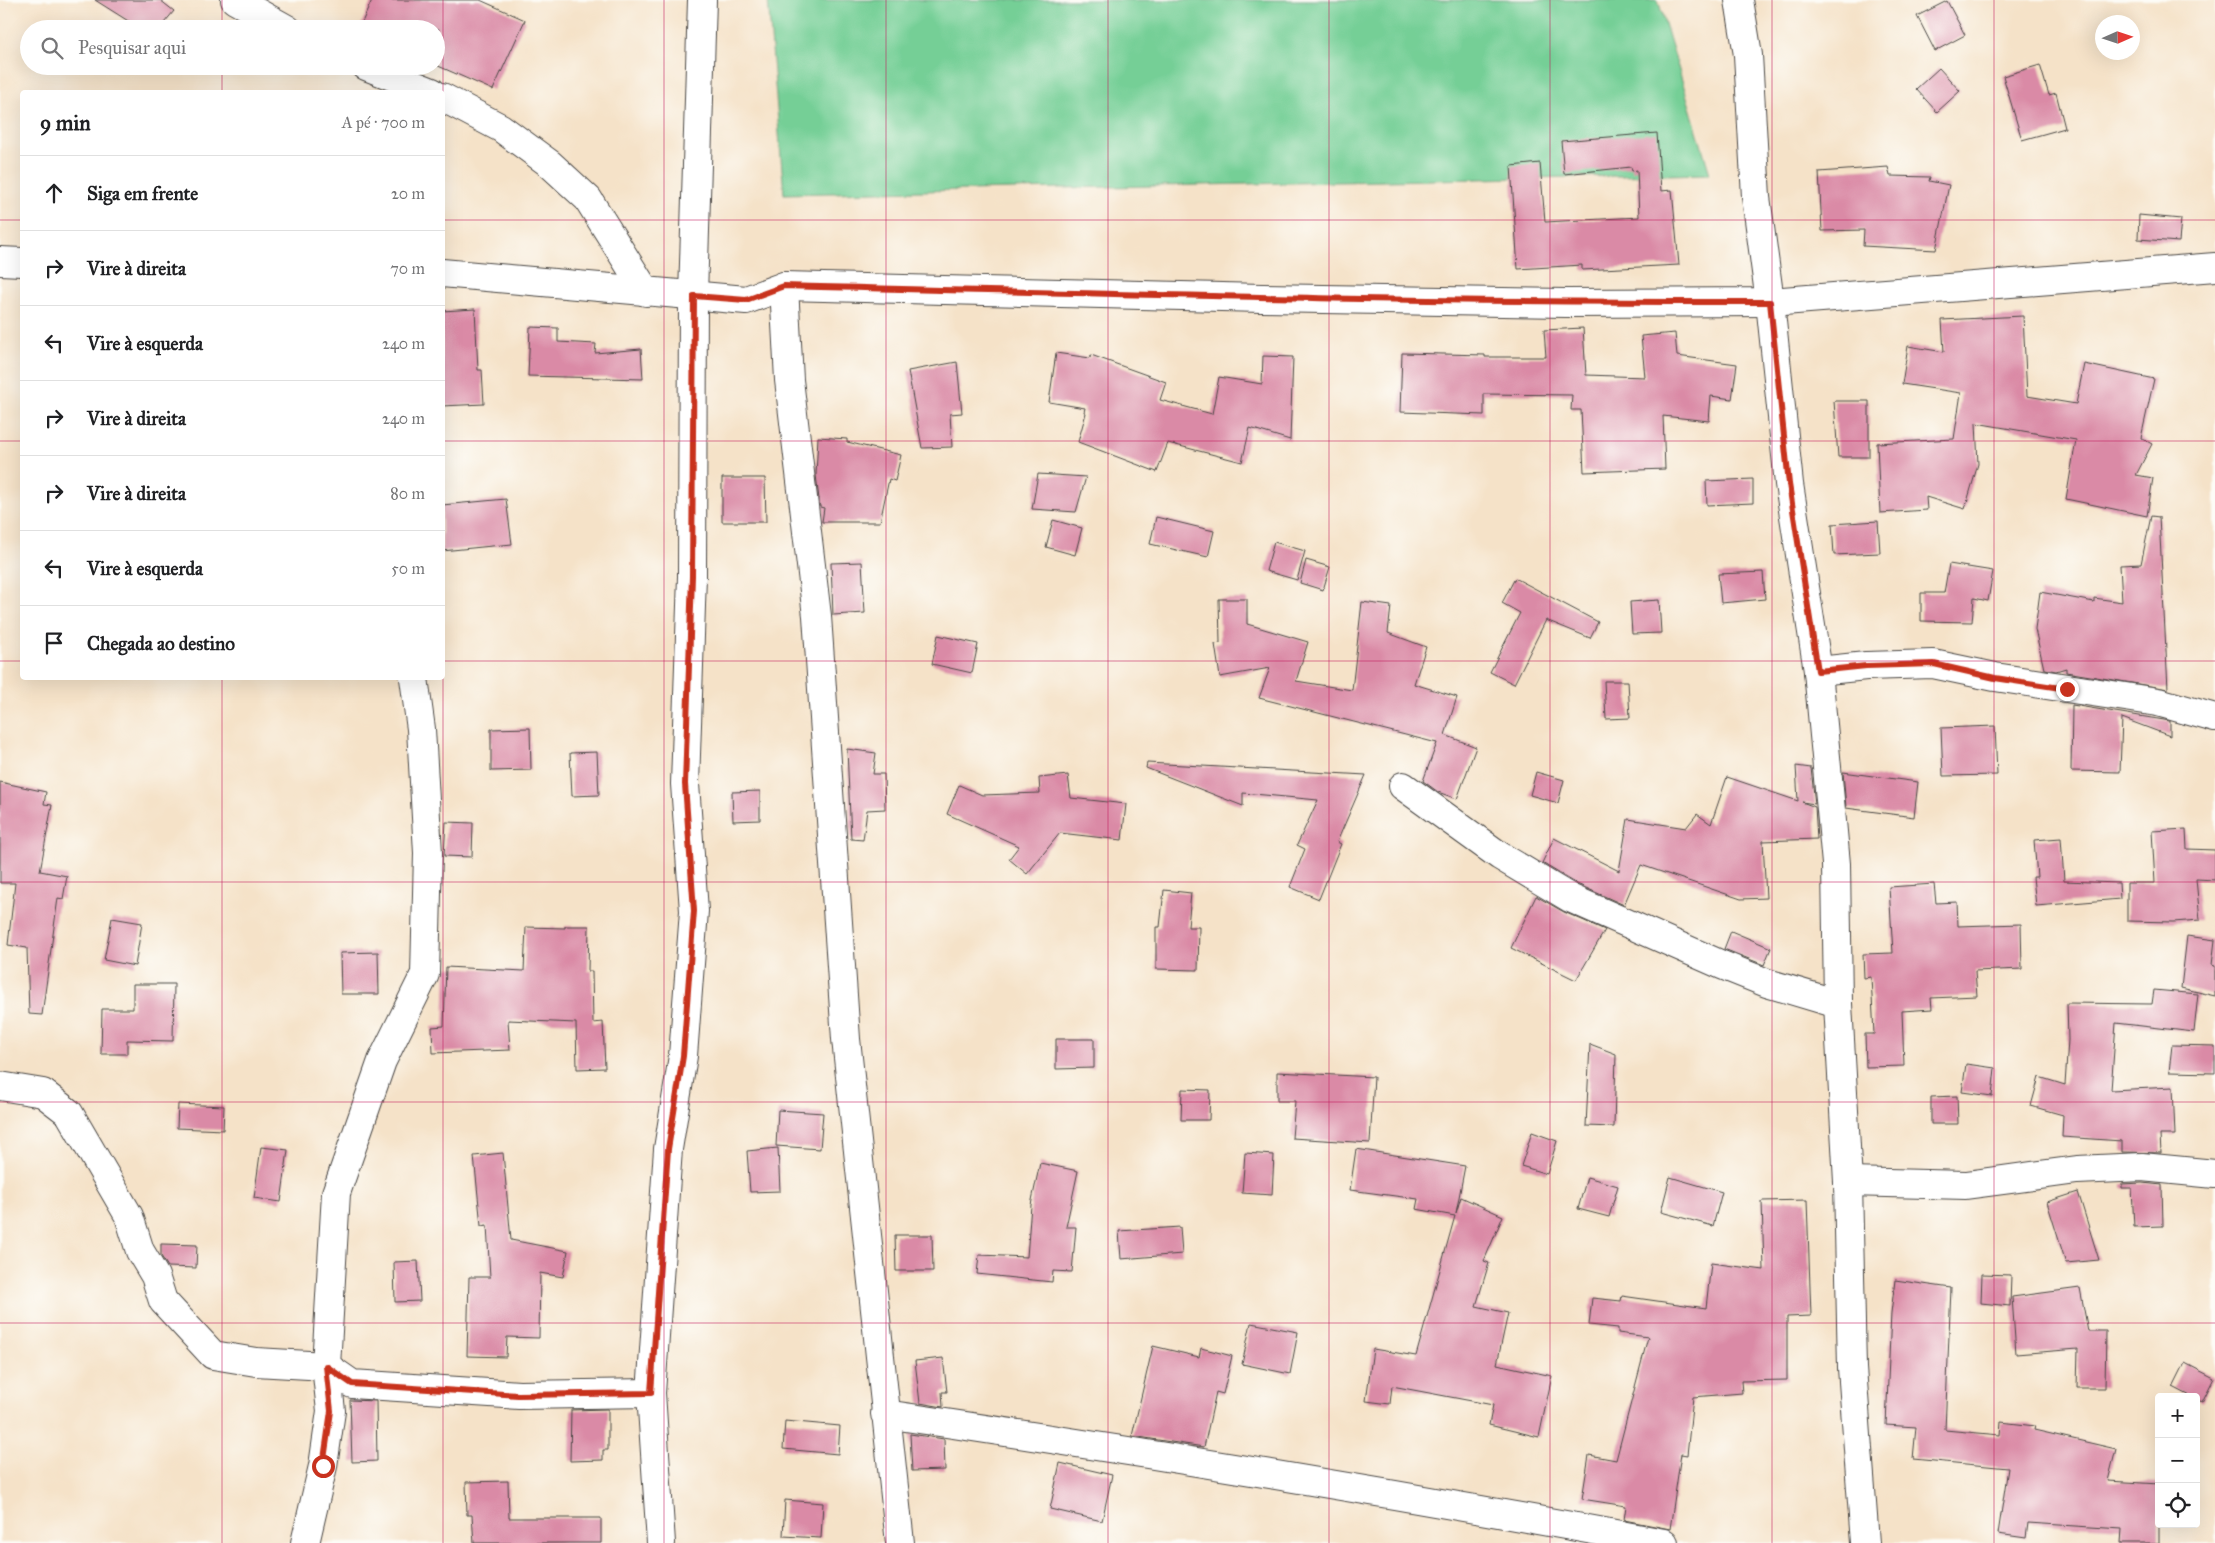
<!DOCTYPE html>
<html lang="pt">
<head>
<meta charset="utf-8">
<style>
	:root { --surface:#fff; --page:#f6f6f6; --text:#202124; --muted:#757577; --line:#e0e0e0 }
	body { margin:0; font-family:"IM FELL Great Primer",serif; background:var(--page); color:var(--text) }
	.controls { position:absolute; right:15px; bottom:15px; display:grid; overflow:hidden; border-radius:5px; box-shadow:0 5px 20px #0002 }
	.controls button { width:45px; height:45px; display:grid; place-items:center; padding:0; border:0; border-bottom:1px solid var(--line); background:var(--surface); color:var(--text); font:25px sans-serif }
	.compass { position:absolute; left:2095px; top:15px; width:45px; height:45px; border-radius:50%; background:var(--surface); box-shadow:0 5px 20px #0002; rotate:87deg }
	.stop { position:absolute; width:15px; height:15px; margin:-11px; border:4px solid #c8321e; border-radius:50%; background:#fff }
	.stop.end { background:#c8321e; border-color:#fff; box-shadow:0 1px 5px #0008 }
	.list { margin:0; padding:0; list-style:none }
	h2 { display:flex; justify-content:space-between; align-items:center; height:65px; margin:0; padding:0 20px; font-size:21px }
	h2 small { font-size:16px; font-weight:400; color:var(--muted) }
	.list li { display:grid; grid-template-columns:32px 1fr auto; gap:15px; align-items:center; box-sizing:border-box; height:75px; padding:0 20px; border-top:1px solid var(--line) }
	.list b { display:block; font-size:19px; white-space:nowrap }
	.list em { font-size:16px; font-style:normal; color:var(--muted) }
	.icon { flex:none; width:28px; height:28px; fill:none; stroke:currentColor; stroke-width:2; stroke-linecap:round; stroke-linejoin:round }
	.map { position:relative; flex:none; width:2215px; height:1543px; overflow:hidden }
	.search { position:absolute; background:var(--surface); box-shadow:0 5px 20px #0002; left:20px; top:20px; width:425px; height:55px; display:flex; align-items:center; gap:12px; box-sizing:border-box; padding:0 18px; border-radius:28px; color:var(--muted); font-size:19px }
	.panel { position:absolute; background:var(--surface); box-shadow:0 5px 20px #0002; left:20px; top:90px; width:425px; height:590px; border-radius:5px }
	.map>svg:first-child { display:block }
</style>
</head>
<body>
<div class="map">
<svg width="2215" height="1543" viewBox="0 0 2215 1543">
	<rect width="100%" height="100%" fill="#fdfcf7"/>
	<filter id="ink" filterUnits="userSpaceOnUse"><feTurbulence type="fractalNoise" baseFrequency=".02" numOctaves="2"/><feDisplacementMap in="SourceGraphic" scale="10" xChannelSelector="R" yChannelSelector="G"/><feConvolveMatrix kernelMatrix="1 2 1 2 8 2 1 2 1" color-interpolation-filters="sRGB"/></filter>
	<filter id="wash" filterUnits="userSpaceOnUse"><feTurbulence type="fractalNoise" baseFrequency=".0096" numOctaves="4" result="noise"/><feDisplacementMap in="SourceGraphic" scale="20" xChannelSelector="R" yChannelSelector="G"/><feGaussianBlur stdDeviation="1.12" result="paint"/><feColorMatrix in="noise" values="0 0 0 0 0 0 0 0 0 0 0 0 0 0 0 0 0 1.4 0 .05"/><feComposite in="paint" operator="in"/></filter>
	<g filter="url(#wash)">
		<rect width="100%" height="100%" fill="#f5e2c8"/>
		<path fill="#75cf96" stroke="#507d60" d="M 768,0 L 1658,0 L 1710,174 L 784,194 Z"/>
		<g id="blocks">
			<g fill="#da8aa6">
				<path d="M 95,0 L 160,0 L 174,11 L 159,29 L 141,29 Z"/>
				<path d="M 372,0 L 480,0 L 525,20 L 493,90 L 436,65 L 436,35 L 439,29 L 359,29 Z"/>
				<path d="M 1947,1 L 1965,35 L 1935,51 L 1917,16 Z"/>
				<path d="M 2040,65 L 2049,95 L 2056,93 L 2065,128 L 2022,140 L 2003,76 Z"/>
				<path d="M 1939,68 L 1960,91 L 1937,112 L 1916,89 Z"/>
				<path d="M 1657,133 L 1661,191 L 1672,190 L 1679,265 L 1582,270 L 1582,265 L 1518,269 L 1511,166 L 1540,163 L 1545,222 L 1639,217 L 1637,170 L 1632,171 L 1631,167 L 1564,174 L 1561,141 Z"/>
				<path d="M 1888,167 L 1890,176 L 1930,177 L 1929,181 L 1949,185 L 1936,250 L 1863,246 L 1864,230 L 1822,231 L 1819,172 Z"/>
				<path d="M 2139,215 L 2181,219 L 2179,242 L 2138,239 Z"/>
				<path d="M 475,309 L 478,370 L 482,370 L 484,404 L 442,406 L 442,311 Z"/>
				<path d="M 2023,316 L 2027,396 L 2076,404 L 2084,364 L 2154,379 L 2141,438 L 2152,444 L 2136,475 L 2153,478 L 2147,516 L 2066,499 L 2076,440 L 1976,423 L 1978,464 L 1965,509 L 1926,497 L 1927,510 L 1880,513 L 1877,443 L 1954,439 L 1961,393 L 1902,384 L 1908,346 L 1944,352 L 1942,320 Z"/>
				<path d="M 530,327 L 558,328 L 558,342 L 596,344 L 595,353 L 641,349 L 643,379 L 528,376 Z"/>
				<path d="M 1583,328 L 1586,375 L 1645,377 L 1641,336 L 1675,333 L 1677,356 L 1737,364 L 1732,399 L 1711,396 L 1709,421 L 1663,416 L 1665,469 L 1584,472 L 1581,410 L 1571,410 L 1572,395 L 1484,394 L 1484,415 L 1400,412 L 1402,353 L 1485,355 L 1485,357 L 1546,357 L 1544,330 Z"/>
				<path d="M 1056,353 L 1090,358 L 1091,355 L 1166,382 L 1160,400 L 1212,414 L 1219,377 L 1262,384 L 1263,356 L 1293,357 L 1290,440 L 1250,428 L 1242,462 L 1168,443 L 1157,472 L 1078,442 L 1086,413 L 1084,412 L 1085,408 L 1049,402 Z"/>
				<path d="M 957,362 L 962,413 L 950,414 L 952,447 L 922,448 L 908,371 Z"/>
				<path d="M 1834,401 L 1869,401 L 1869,457 L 1838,457 Z"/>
				<path d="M 818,437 L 847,439 L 847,442 L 901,455 L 895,481 L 889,479 L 880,522 L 822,522 L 824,508 L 820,507 L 816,475 Z"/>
				<path d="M 1038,474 L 1086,477 L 1076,512 L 1032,509 Z"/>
				<path d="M 722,478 L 765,478 L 766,522 L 722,522 Z"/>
				<path d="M 1753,479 L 1753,503 L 1707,505 L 1706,481 Z"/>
				<path d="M 506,499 L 512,544 L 442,551 L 442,505 Z"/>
				<path d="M 2151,516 L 2159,517 L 2168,689 L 2066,672 L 2066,668 L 2056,671 L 2044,669 L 2035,629 L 2040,592 L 2094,602 L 2094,598 L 2122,602 L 2120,565 L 2141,564 Z"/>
				<path d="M 1156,517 L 1214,531 L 1208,557 L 1150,544 Z"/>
				<path d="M 1053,520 L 1082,528 L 1075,555 L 1046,547 Z"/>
				<path d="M 1878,521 L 1880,553 L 1834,555 L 1832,524 Z"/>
				<path d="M 1274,542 L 1305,551 L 1297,580 L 1266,571 Z"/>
				<path d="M 1306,560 L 1330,567 L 1323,590 L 1300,583 Z"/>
				<path d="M 862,562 L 865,613 L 833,615 L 831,563 Z"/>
				<path d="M 1949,564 L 1993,571 L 1988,601 L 1974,598 L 1972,622 L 1921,621 L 1921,593 L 1944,593 Z"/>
				<path d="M 1763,572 L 1765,599 L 1721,603 L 1718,574 Z"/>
				<path d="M 1515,578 L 1598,622 L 1590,638 L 1546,620 L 1514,684 L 1490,672 L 1520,613 L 1502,603 Z"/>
				<path d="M 1219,599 L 1247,599 L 1247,624 L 1308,642 L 1296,681 L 1352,690 L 1362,602 L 1391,606 L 1388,633 L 1426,647 L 1414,684 L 1457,697 L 1445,735 L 1476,747 L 1457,799 L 1438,792 L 1423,781 L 1437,743 L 1259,698 L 1270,668 L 1220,677 L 1215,644 L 1220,643 Z"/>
				<path d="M 1659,600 L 1661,633 L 1632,634 L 1630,602 Z"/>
				<path d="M 938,635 L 978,644 L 972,673 L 932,664 Z"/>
				<path d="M 1604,681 L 1628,681 L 1630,718 L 1606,719 Z"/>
				<path d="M 2072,705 L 2170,721 L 2170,736 L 2122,718 L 2120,772 L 2071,771 Z"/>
				<path d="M 1995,726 L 1997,775 L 1943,776 L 1941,728 Z"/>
				<path d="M 530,728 L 531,770 L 491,771 L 491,729 Z"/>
				<path d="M 847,749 L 876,753 L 873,774 L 884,774 L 885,809 L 867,810 L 863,840 L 851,839 Z"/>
				<path d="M 597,752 L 599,795 L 572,796 L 570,753 Z"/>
				<path d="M 1147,763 L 1366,775 L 1337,842 L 1341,844 L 1319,899 L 1290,887 L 1305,849 L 1297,845 L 1318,800 L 1243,793 L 1243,806 L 1146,768 Z"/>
				<path d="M 1796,766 L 1811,768 L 1815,804 L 1802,802 L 1815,807 L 1817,839 L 1763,841 L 1766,898 L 1741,899 L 1641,865 L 1624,905 L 1577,884 L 1542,863 L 1554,838 L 1619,871 L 1628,819 L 1686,828 L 1697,814 L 1711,824 L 1727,777 L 1798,801 Z"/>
				<path d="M 1536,772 L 1564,780 L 1558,803 L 1530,795 Z"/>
				<path d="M 1843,772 L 1918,782 L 1914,817 L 1846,808 Z"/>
				<path d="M 1068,775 L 1071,798 L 1126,804 L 1122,840 L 1060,833 L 1027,874 L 1009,859 L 1019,846 L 947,814 L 959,785 L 982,795 L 1040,793 L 1039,778 Z"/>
				<path d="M 0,782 L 46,792 L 44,804 L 52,805 L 40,871 L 67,876 L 63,899 L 58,898 L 42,1015 L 29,1014 L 27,948 L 8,945 L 15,883 L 0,883 Z"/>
				<path d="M 760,791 L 760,820 L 733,821 L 732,792 Z"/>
				<path d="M 446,822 L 473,823 L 472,857 L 444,856 Z"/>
				<path d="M 2186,829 L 2187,849 L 2215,850 L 2215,880 L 2196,879 L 2200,920 L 2173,922 L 2127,921 L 2127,883 L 2155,883 L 2152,831 Z"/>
				<path d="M 2061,838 L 2064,881 L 2119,883 L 2120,899 L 2036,906 L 2033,877 L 2037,877 L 2034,840 Z"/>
				<path d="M 1934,884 L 1936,903 L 1957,902 L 1958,926 L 2021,924 L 2022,969 L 1975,971 L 1977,996 L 1931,998 L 1932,1009 L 1902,1011 L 1904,1066 L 1866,1067 L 1865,1034 L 1874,1034 L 1871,977 L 1864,978 L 1863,954 L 1893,953 L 1889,887 Z"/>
				<path d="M 1164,890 L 1191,893 L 1188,927 L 1199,927 L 1198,970 L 1156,969 L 1156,927 L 1160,927 Z"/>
				<path d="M 1536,896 L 1564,912 L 1605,930 L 1576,980 L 1511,948 Z"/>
				<path d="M 112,918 L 142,923 L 135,966 L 104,960 Z"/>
				<path d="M 565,926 L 589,926 L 588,971 L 592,971 L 593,1023 L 603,1022 L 605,1068 L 577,1069 L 576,1023 L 508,1020 L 510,1050 L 433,1053 L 432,1027 L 444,1026 L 446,967 L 524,971 L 526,927 L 565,928 Z"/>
				<path d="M 1731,931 L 1771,948 L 1764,965 L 1724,949 Z"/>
				<path d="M 2187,936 L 2215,940 L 2212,965 L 2215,966 L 2215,996 L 2181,988 Z"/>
				<path d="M 378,952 L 379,994 L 341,994 L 340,953 Z"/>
				<path d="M 133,984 L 174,984 L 173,1041 L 127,1040 L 127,1054 L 101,1054 L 102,1009 L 133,1009 Z"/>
				<path d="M 2154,990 L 2198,994 L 2194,1032 L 2116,1023 L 2111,1090 L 2173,1087 L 2175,1135 L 2160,1135 L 2161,1153 L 2122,1152 L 2122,1141 L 2062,1137 L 2063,1115 L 2031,1106 L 2039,1077 L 2065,1085 L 2068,1040 L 2067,1003 L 2152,1004 Z"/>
				<path d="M 1056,1039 L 1094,1039 L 1094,1068 L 1056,1069 Z"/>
				<path d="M 1590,1044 L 1616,1054 L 1614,1127 L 1586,1126 Z"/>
				<path d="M 2172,1045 L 2215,1046 L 2215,1073 L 2169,1072 Z"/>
				<path d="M 1966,1064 L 1995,1068 L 1992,1096 L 1962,1092 Z"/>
				<path d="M 1277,1072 L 1374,1077 L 1370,1143 L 1292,1138 L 1295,1101 L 1277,1101 Z"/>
				<path d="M 1182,1089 L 1210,1090 L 1209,1120 L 1181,1120 Z"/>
				<path d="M 1957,1096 L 1958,1124 L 1931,1124 L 1931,1097 Z"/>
				<path d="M 178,1104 L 224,1106 L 223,1130 L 177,1128 Z"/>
				<path d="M 778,1110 L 823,1113 L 820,1149 L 776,1146 Z"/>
				<path d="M 1532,1132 L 1557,1141 L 1547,1174 L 1521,1166 Z"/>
				<path d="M 261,1147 L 288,1150 L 281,1202 L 254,1198 Z"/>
				<path d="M 778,1148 L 780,1191 L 750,1192 L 747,1151 Z"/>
				<path d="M 1356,1149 L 1465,1166 L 1456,1213 L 1461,1197 L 1503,1216 L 1484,1261 L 1489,1263 L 1476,1306 L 1508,1313 L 1497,1364 L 1552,1376 L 1539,1437 L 1489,1425 L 1493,1405 L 1392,1386 L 1390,1404 L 1366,1401 L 1373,1349 L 1416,1356 L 1455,1216 L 1416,1209 L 1418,1199 L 1350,1190 Z"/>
				<path d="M 503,1153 L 511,1240 L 568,1251 L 563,1277 L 540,1273 L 539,1338 L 507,1337 L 506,1357 L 467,1356 L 469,1277 L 490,1277 L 487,1225 L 481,1226 L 474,1156 Z"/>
				<path d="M 1245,1153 L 1274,1155 L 1272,1195 L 1242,1193 Z"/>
				<path d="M 1040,1163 L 1078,1171 L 1066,1227 L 1076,1227 L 1072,1272 L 1053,1271 L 1052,1282 L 977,1274 L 979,1255 L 1027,1257 L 1031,1205 Z"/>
				<path d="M 1587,1177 L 1618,1186 L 1609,1217 L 1578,1209 Z"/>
				<path d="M 1670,1177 L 1722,1192 L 1713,1226 L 1661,1212 Z"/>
				<path d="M 2142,1183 L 2162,1185 L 2163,1226 L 2134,1227 L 2132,1188 L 2122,1188 L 2122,1184 Z"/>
				<path d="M 2078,1192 L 2099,1260 L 2066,1263 L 2047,1202 Z"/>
				<path d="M 1807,1200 L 1811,1316 L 1787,1317 L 1787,1380 L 1741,1381 L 1742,1393 L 1693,1397 L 1687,1455 L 1681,1454 L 1670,1529 L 1624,1520 L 1626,1506 L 1582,1499 L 1589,1455 L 1616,1460 L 1648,1337 L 1618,1333 L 1618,1328 L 1589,1325 L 1592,1298 L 1621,1301 L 1622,1296 L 1706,1308 L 1711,1263 L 1764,1270 L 1762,1201 Z"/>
				<path d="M 1180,1227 L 1182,1254 L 1121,1259 L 1119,1231 Z"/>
				<path d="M 895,1235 L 932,1235 L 933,1271 L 896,1271 Z"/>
				<path d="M 161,1244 L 197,1245 L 196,1268 L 168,1267 L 161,1256 Z"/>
				<path d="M 418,1261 L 420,1301 L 395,1302 L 394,1262 Z"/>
				<path d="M 1982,1274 L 2011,1275 L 2010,1306 L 1981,1303 Z"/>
				<path d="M 1895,1280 L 1951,1288 L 1945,1430 L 2000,1435 L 2001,1422 L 2035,1426 L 2034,1430 L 2116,1449 L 2108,1481 L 2159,1484 L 2159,1543 L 2121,1543 L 2122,1529 L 2028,1523 L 2026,1538 L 1998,1534 L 2008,1468 L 1913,1459 L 1916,1427 L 1886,1425 L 1891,1313 Z"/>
				<path d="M 2080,1288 L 2088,1331 L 2106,1331 L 2105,1388 L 2077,1388 L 2078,1349 L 2016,1354 L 2012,1297 Z"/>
				<path d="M 1251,1323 L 1298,1332 L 1290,1374 L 1242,1364 Z"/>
				<path d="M 1153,1346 L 1199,1357 L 1201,1348 L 1232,1356 L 1223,1394 L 1216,1392 L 1204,1447 L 1132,1436 Z"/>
				<path d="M 943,1358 L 947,1392 L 942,1392 L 943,1407 L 920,1403 L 915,1361 Z"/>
				<path d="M 2185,1363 L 2214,1378 L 2202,1402 L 2173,1387 Z"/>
				<path d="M 350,1400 L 376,1401 L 377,1461 L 352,1462 Z"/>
				<path d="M 608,1409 L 608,1450 L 603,1450 L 603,1460 L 570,1461 L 571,1410 Z"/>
				<path d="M 785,1421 L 840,1426 L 838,1454 L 783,1449 Z"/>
				<path d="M 910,1434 L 944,1439 L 945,1470 L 912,1471 Z"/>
				<path d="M 1060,1463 L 1112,1475 L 1102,1521 L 1050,1509 Z"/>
				<path d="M 508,1481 L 509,1518 L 601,1518 L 601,1543 L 474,1543 L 472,1515 L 467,1515 L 466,1482 Z"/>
				<path d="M 785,1500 L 823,1503 L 821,1538 L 783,1536 Z"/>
			</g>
		</g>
	</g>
	<g filter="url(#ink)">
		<use href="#blocks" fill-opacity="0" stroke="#494643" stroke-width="1"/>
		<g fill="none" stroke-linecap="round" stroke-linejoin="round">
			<g stroke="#494643" stroke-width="30">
				<g id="minor">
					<path d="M 235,0 L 287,29"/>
					<path d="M 1739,0 L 1748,55 L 1756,197 L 1770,302 L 1789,484 L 1818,671 L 1836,864 L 1838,1004 L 1848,1182 L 1852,1368 L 1865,1543"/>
					<path d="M 366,66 L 432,92"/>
					<path d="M 442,97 L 501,128 L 550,164 L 588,199 L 646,292"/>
					<path d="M 0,261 L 22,262"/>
					<path d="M 442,273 L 746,300 L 784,286 L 1262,298 L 1566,303 L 1770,302 L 2215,267"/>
					<path d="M 784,286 L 789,380 L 817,616 L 846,1039 L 900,1543"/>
					<path d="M 1818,671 L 1866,666 L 1933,664 L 1995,677 L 2158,702 L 2215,718"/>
					<path d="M 1403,786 L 1500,856 L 1570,898 L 1722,965 L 1767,983 L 1838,1004"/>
					<path d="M 0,1086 L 43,1093 L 69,1113 L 129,1216 L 140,1251 L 155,1276 L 163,1301 L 213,1355 L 256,1362 L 326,1366 L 352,1384 L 519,1395 L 651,1393"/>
					<path d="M 1848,1182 L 1966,1185 L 2077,1170 L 2142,1167 L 2215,1174"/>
					<path d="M 885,1414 C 1145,1452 1405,1495 1664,1543"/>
					<path d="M 305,1543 L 323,1466 L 331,1411 L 326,1366 L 336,1193 L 382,1061 L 425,974 L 428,853 L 421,729 L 414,678"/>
					<path d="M 661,1543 L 651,1393 L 668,1149 L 683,1056 L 694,911 L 685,784 L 692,576 L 693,296 L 702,0"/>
				</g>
			</g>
			<use href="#minor" stroke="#fff" stroke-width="28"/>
		</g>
	</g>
	<g fill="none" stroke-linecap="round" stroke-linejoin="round" filter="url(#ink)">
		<path stroke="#c8321e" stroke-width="6" d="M 323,1466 L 331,1411 L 326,1366 L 352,1384 L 518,1395 L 651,1393 L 668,1149 L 683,1056 L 694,911 L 685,784 L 692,576 L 694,296 L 746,300 L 784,286 C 1112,294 1441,303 1770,302 L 1789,484 L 1818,671 L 1866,666 L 1934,664 L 1995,678 L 2067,689"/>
	</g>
	<path fill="none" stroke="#c2185b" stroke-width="1" stroke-opacity="0.55" d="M 222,0 L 222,29M 443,0 L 443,1543M 664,0 L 664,1543M 886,0 L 886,1543M 1108,0 L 1108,1543M 1329,0 L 1329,1543M 1550,0 L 1550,1543M 1772,0 L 1772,1543M 1994,0 L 1994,1543M 222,66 L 222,92M 0,220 L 22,220M 442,220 L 2215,220M 0,441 L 22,441M 442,441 L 2215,441M 0,661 L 22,661M 442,661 L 2215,661M 222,678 L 222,1543M 0,882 L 2215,882M 0,1102 L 2215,1102M 0,1323 L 2215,1323"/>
</svg>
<div class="controls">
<button>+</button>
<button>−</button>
<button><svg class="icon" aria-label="locate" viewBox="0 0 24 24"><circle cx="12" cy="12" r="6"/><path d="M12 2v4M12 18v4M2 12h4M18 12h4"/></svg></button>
</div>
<svg class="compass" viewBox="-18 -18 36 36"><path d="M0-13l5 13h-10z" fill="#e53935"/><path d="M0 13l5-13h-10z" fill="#757577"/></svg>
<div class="stop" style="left:323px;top:1466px"></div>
<div class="stop end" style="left:2067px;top:689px"></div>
<div class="search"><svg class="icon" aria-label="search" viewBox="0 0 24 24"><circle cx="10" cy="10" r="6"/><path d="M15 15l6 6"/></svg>Pesquisar aqui</div>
<section class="panel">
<h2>9 min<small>A pé · 700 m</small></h2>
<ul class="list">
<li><svg class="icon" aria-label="ahead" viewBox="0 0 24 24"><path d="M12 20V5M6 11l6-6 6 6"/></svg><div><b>Siga em frente</b></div><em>20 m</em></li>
<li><svg class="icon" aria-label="right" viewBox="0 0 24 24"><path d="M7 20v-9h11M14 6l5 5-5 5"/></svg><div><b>Vire à direita</b></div><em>70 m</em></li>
<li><svg class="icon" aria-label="left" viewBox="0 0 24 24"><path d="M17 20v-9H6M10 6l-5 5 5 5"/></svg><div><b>Vire à esquerda</b></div><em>240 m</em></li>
<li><svg class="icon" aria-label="right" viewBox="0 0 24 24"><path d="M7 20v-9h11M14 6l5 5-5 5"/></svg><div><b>Vire à direita</b></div><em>240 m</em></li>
<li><svg class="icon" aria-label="right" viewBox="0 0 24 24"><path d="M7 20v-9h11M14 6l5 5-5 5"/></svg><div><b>Vire à direita</b></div><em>80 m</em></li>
<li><svg class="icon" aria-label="left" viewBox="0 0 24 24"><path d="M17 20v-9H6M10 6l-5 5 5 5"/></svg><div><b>Vire à esquerda</b></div><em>50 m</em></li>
<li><svg class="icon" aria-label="arrive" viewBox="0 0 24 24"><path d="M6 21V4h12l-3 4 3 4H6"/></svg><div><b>Chegada ao destino</b></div></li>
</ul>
</section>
</div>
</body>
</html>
